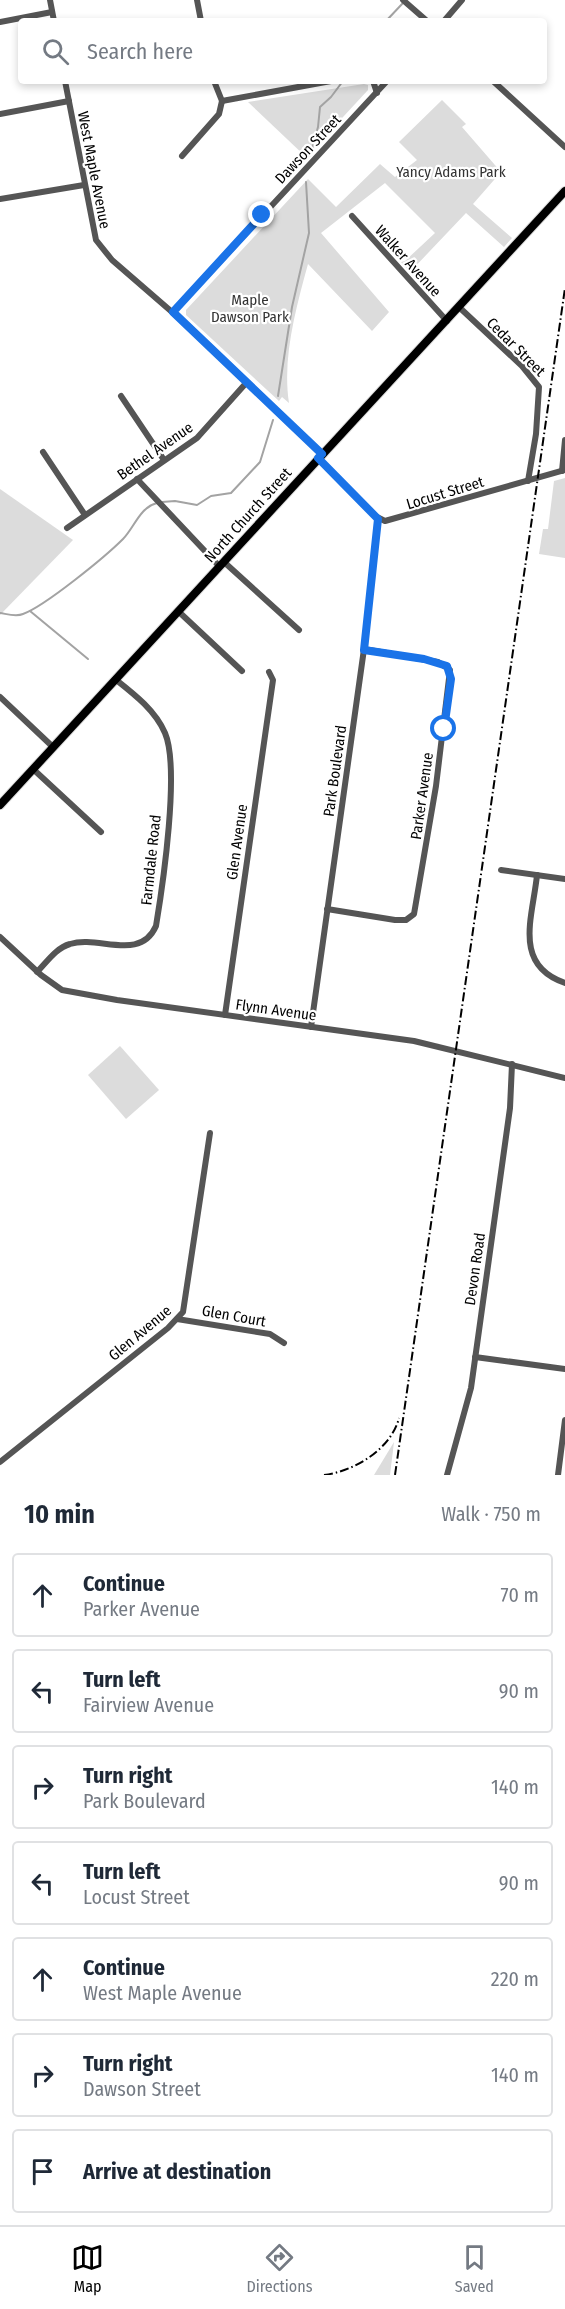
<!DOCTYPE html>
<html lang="en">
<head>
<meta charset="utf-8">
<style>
	:root { --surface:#fff; --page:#f2f2f3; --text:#1f2937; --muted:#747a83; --line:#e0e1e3; --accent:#000 }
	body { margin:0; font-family:"Fira Sans Condensed",sans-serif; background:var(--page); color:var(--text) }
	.stop { position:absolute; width:18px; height:18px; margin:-14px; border:4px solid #1a73e8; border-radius:50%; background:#fff }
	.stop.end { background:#1a73e8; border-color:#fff; box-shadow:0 2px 6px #0008 }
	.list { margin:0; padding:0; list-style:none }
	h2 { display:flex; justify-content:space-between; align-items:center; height:78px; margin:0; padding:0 24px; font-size:26px }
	h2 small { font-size:20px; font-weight:400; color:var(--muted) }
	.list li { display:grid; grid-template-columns:39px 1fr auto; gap:18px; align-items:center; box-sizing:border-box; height:84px; margin:0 12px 12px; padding:0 12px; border:2px solid var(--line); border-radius:6px }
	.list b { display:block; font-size:22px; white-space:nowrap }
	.list p { margin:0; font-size:20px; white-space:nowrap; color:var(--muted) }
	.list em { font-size:20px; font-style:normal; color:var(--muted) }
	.icon { flex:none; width:33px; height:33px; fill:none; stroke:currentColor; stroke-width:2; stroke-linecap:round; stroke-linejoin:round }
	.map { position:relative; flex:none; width:565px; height:1475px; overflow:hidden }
	.search { position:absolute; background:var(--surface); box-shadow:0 3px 9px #0003; left:18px; right:18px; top:18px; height:66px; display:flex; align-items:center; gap:15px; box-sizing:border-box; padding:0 21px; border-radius:6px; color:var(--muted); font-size:22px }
	.sheet { height:750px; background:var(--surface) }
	nav { display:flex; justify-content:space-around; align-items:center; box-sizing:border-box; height:84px; border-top:2px solid var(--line); background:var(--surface); font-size:16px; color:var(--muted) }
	nav a { display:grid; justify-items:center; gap:3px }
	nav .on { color:var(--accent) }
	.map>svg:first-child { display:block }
</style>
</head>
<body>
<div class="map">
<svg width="565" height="1475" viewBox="0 0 565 1475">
	<rect width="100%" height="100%" fill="#fff"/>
	<g fill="#dcdcdc">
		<path d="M 364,84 L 368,85 L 368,90 L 306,157 L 248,102 Z"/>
		<path d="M 442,100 L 466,124 L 462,127 L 501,172 L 473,204 L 512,238 L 504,247 L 466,213 L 410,272 L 401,262 L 405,261 L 435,233 L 385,183 L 321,233 L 389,312 L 372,331 L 308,264 C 296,308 282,358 289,403 L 282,397 L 279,401 L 186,315 L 186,310 L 308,179 L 336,207 L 380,164 L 395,177 L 417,160 L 399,142 Z"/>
		<path d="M 565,478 L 565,558 L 539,554 L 543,529 L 548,529 L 554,481 Z"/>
		<path d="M 0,489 L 73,540 L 0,615 Z"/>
		<path d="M 120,1046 L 159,1090 L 126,1119 L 88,1075 Z"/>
		<path d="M 394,1442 L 390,1475 L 374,1475 Z"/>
	</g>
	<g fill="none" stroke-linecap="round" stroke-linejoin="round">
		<g stroke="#a3a3a3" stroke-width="2">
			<path d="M 386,21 L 403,3"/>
			<path d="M 310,156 L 318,127 L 320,107 L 331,97 L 343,81"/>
			<path d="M 278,396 L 292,307 L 309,233 L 306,182"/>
			<path d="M 162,502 L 175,501 L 197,505 L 211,496 L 231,493 L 260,462 L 273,420"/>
			<path d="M 30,611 L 88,659"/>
			<path d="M 0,613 C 7,614 16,617 23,614 C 45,606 105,557 123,539 C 134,528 140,507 157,503"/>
		</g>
		<g stroke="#dbdbdb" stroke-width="10">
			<path id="major" d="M 0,805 L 565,191"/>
		</g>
		<g stroke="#555" stroke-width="6">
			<path d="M 50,0 L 54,21"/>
			<path d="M 197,0 L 201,21"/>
			<path d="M 403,0 L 427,21"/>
			<path d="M 444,21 L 462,0"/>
			<path d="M 0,22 L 52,12"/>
			<path d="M 65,81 L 96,240 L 112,260 L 187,325 L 322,454"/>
			<path d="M 214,81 L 222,101"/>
			<path d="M 373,81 L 377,93"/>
			<path d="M 493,81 L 565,147"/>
			<path d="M 222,101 L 331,81"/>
			<path d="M 0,114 L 69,101"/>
			<path d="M 182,156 L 219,114 L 222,101"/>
			<path d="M 0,199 L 84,185"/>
			<path d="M 352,216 L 447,321"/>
			<path d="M 460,308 L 522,366 L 539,387 L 536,434 L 528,481"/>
			<path d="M 173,312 L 387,81"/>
			<path d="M 121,396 L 164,460"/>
			<path d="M 43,452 L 85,515"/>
			<path d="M 318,458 L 375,516 L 385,521 L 565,470"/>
			<path d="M 562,471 L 565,440"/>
			<path d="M 137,479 L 219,566"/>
			<path d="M 67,528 L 197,438 L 247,382"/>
			<path d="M 224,562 L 299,630"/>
			<path d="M 178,611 L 242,671"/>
			<path d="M 0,697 L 53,747"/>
			<path d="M 33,769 L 101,832"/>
			<path d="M 501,870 L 565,879"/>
			<path d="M 537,875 C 533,916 512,965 565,983"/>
			<path d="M 327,909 L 395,920 L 406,920 L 414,914 L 436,786 L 450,670 L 438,662 L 364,649"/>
			<path d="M 0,937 L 41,975 L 62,990 L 117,1000 L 414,1041 L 565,1078"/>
			<path d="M 37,972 C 47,962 56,948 70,944 C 99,935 140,962 156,926 C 163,884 180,768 165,733 C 155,710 134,694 115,679"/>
			<path d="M 225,1015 L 273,680 L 269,672"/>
			<path d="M 311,1027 L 364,649 L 378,519"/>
			<path d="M 177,1319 L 270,1334 L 284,1343"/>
			<path d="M 475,1357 L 565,1369"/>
			<path d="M 0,1462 L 168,1328 L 183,1312 L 210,1133"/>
			<path d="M 447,1475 L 471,1388 L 510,1108 L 512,1064"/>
			<path d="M 558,1475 L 565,1420"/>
		</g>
		<use href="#major" stroke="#000" stroke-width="8"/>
		<g stroke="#000" stroke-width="2" stroke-dasharray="9 3 1.5 3" stroke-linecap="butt">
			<path d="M 324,1475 C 355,1471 391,1449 399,1418"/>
			<path d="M 395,1475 L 565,288"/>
		</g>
	</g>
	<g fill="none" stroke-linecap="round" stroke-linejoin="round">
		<path stroke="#1a73e8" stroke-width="8" d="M 262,215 L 173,312 L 322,454 L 318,458 L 378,519 L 364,650 L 424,659 L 447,666 L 451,679 L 444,729"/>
	</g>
	<g text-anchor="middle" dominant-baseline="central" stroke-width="4.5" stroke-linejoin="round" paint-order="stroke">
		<g font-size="15" fill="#000" stroke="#fff">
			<text transform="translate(308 149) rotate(-47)">Dawson Street</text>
			<text transform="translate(94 170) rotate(79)">West Maple Avenue</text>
			<text transform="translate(408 261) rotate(48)">Walker Avenue</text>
			<text transform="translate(516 347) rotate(45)">Cedar Street</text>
			<text transform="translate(155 451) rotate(-35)">Bethel Avenue</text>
			<text transform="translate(445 493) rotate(-17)">Locust Street</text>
			<text transform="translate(248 515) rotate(-48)">North Church Street</text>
			<text transform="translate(335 771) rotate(-82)">Park Boulevard</text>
			<text transform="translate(422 796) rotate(-82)">Parker Avenue</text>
			<text transform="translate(237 842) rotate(-82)">Glen Avenue</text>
			<text transform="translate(151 860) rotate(-84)">Farmdale Road</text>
			<text transform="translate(276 1010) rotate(8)">Flynn Avenue</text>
			<text transform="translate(475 1269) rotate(-82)">Devon Road</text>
			<text transform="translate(234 1316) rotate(10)">Glen Court</text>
			<text transform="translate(140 1333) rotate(-40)">Glen Avenue</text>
		</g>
		<g font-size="15" fill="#333" stroke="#fff">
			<text x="451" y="172">Yancy Adams Park</text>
			<text x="250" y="300">Maple<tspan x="250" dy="17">Dawson Park</tspan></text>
		</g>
	</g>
</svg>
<div class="stop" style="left:444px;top:729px"></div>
<div class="stop end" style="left:262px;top:215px"></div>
<div class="search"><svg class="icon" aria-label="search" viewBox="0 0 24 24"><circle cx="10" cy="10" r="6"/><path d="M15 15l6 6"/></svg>Search here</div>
</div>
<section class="sheet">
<h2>10 min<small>Walk · 750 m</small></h2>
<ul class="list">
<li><svg class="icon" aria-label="ahead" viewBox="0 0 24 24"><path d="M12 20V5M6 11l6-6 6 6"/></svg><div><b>Continue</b><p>Parker Avenue</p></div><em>70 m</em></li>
<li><svg class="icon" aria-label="left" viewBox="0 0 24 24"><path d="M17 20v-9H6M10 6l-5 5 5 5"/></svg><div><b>Turn left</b><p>Fairview Avenue</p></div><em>90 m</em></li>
<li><svg class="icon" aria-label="right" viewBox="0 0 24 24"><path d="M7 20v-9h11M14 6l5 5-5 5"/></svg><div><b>Turn right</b><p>Park Boulevard</p></div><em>140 m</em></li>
<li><svg class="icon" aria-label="left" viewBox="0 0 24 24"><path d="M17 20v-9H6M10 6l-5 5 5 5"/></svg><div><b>Turn left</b><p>Locust Street</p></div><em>90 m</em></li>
<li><svg class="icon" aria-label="ahead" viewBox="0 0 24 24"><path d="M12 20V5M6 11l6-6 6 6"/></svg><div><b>Continue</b><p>West Maple Avenue</p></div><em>220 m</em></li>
<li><svg class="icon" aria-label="right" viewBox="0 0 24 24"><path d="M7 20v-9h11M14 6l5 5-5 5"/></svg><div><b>Turn right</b><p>Dawson Street</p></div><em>140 m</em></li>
<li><svg class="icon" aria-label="arrive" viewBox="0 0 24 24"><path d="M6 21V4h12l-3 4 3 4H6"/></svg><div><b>Arrive at destination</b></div></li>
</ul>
</section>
<nav>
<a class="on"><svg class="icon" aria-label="map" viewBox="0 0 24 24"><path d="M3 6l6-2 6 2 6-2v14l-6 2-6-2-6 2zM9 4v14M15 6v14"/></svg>Map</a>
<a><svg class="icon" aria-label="directions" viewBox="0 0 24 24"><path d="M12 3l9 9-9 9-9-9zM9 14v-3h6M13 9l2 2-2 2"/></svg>Directions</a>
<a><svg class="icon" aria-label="saved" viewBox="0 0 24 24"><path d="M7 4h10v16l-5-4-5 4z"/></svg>Saved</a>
</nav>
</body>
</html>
